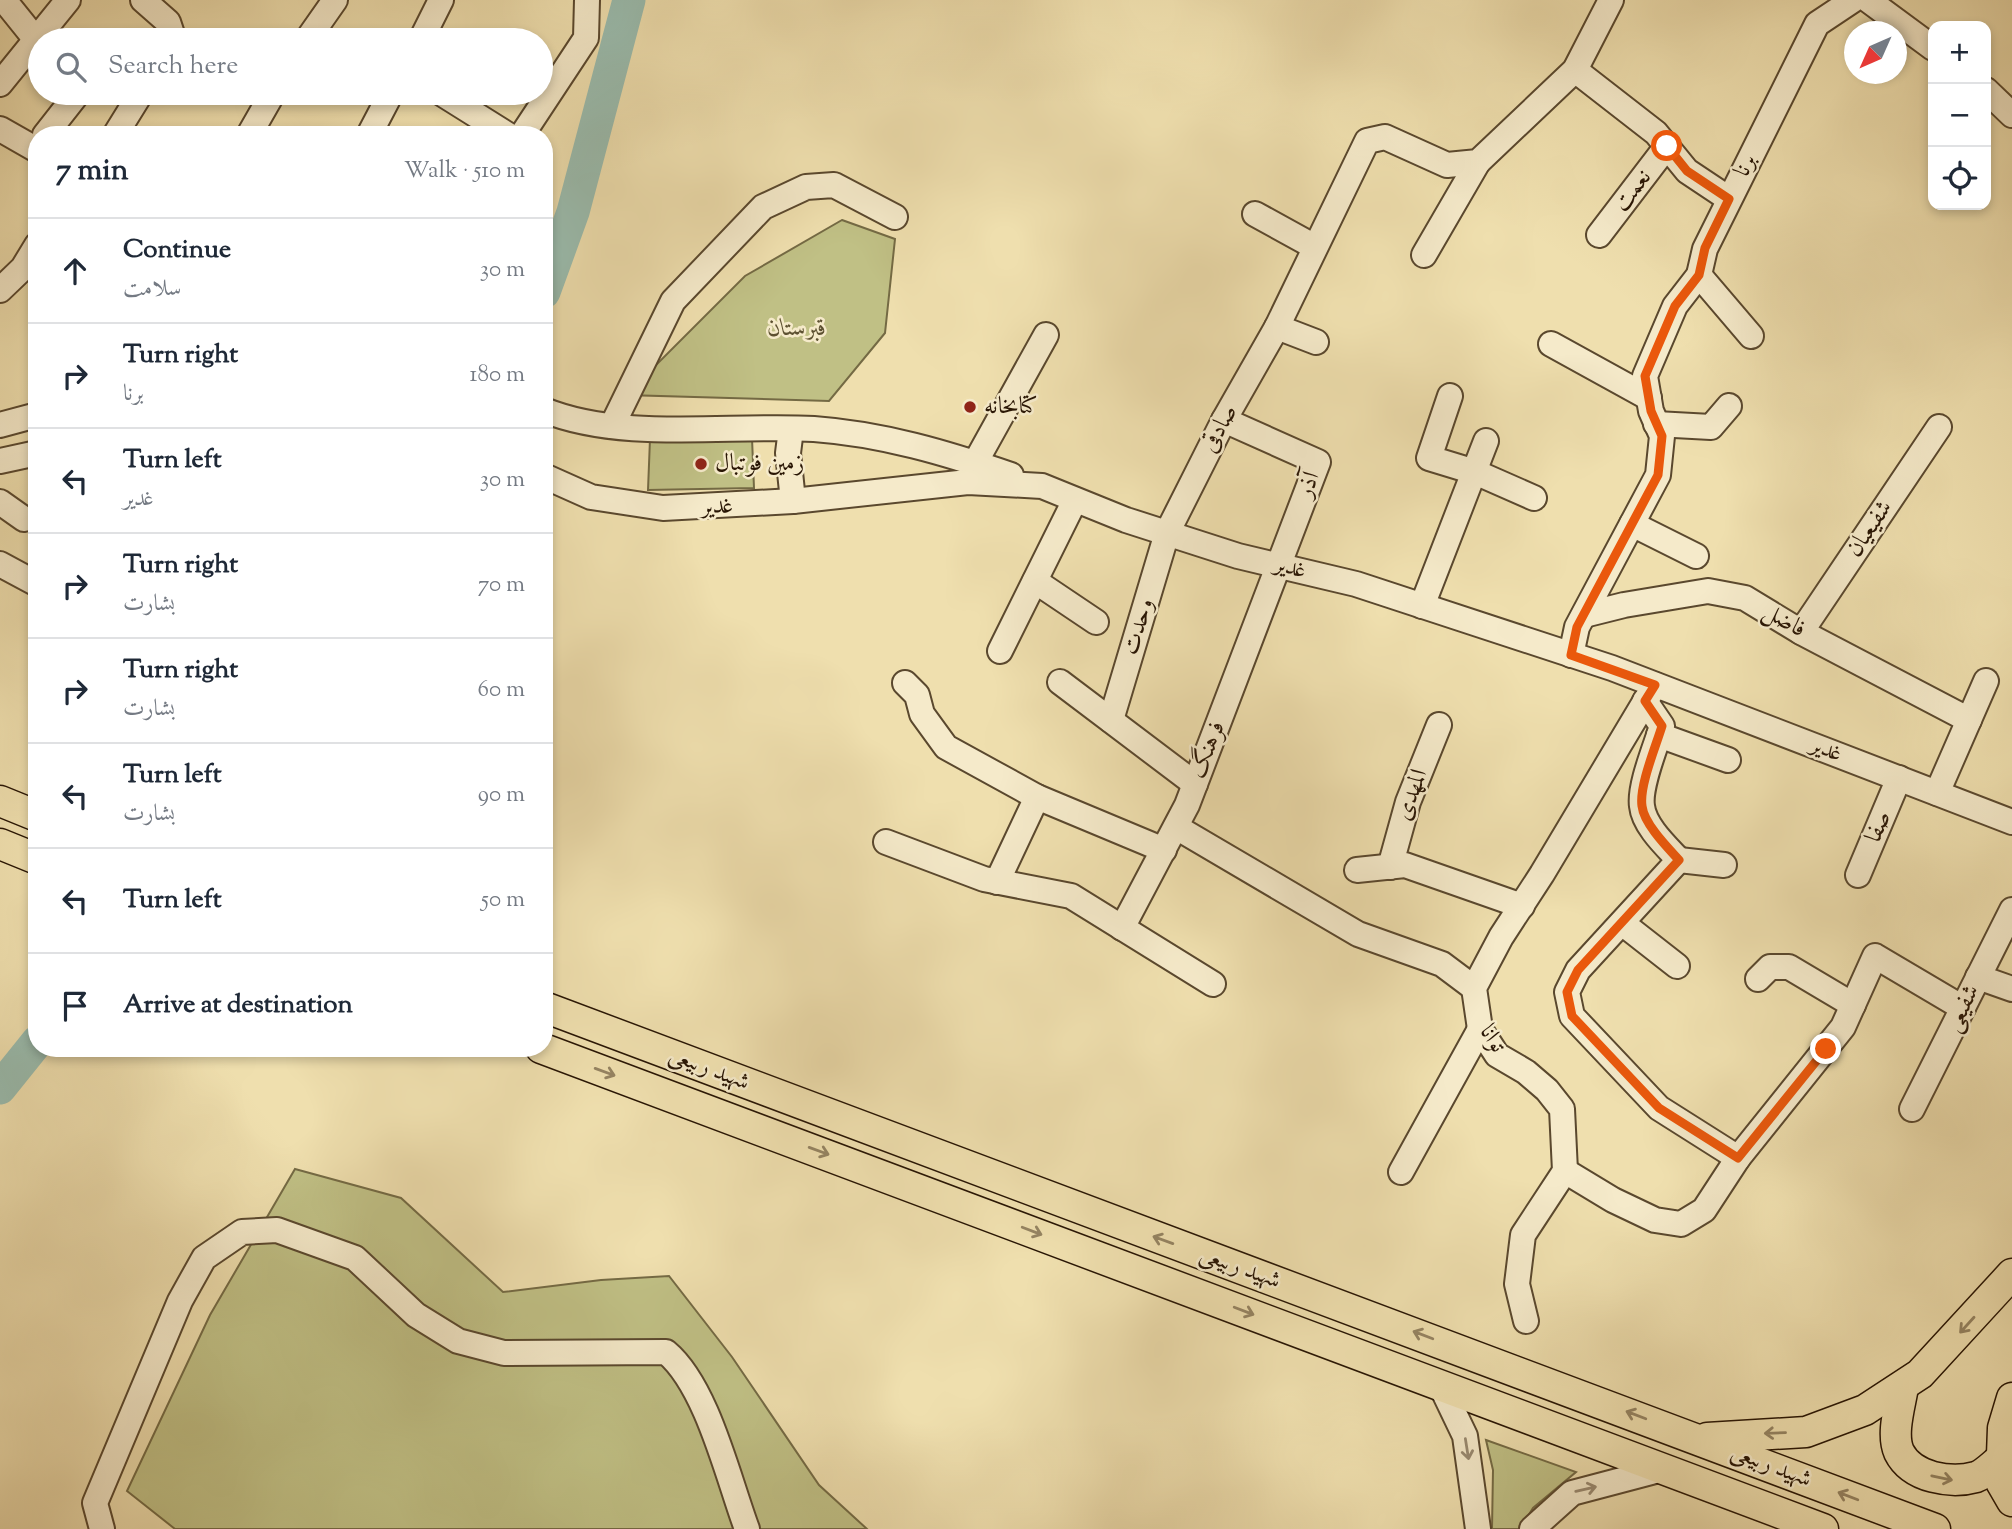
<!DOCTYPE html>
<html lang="en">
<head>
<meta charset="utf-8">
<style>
	:root { --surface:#fff; --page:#f2f2f3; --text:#1f2937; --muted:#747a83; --line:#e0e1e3 }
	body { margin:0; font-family:"Sorts Mill Goudy",Amiri,serif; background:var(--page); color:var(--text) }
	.controls { position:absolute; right:21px; top:21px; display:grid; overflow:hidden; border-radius:14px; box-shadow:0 4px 10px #0003 }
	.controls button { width:63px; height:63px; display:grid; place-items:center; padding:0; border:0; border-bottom:2px solid var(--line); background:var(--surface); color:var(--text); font:35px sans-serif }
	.compass { position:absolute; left:1844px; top:21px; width:63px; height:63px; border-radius:50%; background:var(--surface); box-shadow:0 4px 10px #0003; rotate:225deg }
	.stop { position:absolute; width:21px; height:21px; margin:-16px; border:5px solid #ea580c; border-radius:50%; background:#fff }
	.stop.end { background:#ea580c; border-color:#fff; box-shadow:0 2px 7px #0008 }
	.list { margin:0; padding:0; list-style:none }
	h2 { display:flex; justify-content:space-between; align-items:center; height:91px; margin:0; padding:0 28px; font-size:30px }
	h2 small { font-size:23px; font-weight:400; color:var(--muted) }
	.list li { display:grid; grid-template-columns:46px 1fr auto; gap:21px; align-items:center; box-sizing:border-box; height:105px; padding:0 28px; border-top:2px solid var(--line) }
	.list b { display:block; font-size:26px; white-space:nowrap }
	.list p { margin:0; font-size:23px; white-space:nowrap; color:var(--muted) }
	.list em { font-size:23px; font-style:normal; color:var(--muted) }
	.icon { flex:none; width:38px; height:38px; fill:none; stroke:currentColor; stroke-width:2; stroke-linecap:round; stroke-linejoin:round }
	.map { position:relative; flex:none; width:2012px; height:1529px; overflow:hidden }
	.search { position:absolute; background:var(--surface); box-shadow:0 4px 10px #0003; left:28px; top:28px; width:525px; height:77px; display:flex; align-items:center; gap:18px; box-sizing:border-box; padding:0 24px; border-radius:38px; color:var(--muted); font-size:26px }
	.panel { position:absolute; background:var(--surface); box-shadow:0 4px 10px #0003; left:28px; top:126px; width:525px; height:931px; border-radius:28px }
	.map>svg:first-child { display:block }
</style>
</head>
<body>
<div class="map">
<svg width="2012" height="1529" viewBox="0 0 2012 1529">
	<rect width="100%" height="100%" fill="#efdfae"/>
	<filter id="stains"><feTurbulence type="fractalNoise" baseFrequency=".00286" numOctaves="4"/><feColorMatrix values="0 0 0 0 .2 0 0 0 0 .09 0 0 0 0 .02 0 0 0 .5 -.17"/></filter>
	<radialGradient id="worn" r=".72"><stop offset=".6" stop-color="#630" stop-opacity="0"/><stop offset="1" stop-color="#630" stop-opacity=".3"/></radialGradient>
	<g fill="#c0c085" stroke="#746a44" stroke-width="2">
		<path d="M 842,220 L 895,239 L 885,333 L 829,401 L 626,395 L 745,276 Z"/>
		<path d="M 752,438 L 754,488 L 648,490 L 650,439 Z"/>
		<path d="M 295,1169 L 401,1198 L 503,1292 L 601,1280 L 669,1276 L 732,1357 L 819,1485 L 867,1529 L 175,1529 L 127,1491 L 210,1315 Z"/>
		<path d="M 1486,1440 L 1576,1472 L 1533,1508 L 1520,1529 L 1492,1529 L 1493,1470 Z"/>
	</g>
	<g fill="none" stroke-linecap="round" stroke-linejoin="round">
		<g stroke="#9abcae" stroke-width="33">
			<path d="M 544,292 L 573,212 L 629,0"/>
			<path d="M 0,1088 L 37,1042"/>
		</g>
		<g stroke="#5a482e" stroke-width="28">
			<g id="minor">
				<path d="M 4,0 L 37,41"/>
				<path d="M 143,0 L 168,22 L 174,40"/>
				<path d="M 1868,0 L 1933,48"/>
				<path d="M 307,40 L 335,0"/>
				<path d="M 421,40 L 441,0"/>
				<path d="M 1575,70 L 1656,133 L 1687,171 L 1729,199"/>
				<path d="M 0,84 L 68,0"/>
				<path d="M 1986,90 L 2012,115"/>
				<path d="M 441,93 L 508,135"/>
				<path d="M 0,129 L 37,150"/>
				<path d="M 45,135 L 78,93"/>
				<path d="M 115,135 L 141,93"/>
				<path d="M 249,135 L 273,93"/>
				<path d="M 369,135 L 391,93"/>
				<path d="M 522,135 L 586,38 L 587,0"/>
				<path d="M 1255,214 L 1315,247"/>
				<path d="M 1599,235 L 1667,146"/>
				<path d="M 1424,255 L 1478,162"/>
				<path d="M 1699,275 L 1751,336"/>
				<path d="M 0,290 L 23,268 L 37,245"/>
				<path d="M 1277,327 L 1316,342"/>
				<path d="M 1551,344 L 1649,398"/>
				<path d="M 1450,396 L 1429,458 L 1475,472 L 1534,498"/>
				<path d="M 544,410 C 622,442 730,424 814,429 C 883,434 946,453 1011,475"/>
				<path d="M 1656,424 L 1711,427 L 1729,406"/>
				<path d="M 0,425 L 37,415"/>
				<path d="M 612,426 L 673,301 L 763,207 L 806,187 L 834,185 L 895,217"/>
				<path d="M 791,429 L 788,453 L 793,501"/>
				<path d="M 0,461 L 37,453"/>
				<path d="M 975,463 L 1046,335"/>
				<path d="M 544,476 L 591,497 L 663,508 L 793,501 L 968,482 L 1042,486 L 1126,520 L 1238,556 L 1356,584 L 1612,668 L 2012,822"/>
				<path d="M 0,502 L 24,519"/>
				<path d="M 1632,524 L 1696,556"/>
				<path d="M 0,564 L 37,584"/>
				<path d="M 1035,581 L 1096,622"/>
				<path d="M 1422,606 L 1486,441"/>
				<path d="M 1584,615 L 1624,605 L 1708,591 L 1745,598 L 1801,632 L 1969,720"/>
				<path d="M 1801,632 L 1939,427"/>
				<path d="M 1000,651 L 1075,500"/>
				<path d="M 1571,655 L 1577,627 L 1658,475 L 1662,436 L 1651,411 L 1645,376 L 1675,306 L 1699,275 L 1705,249 L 1817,24 L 1853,0"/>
				<path d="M 1060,682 L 1195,784"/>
				<path d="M 905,683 L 917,695 L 922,714 L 946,747 L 1037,797 L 1164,850"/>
				<path d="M 1645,701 L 1662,726 C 1656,746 1639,786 1642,806 C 1644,826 1667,847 1679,860 L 1578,970 L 1567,992 L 1572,1016 L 1659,1108 L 1738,1158"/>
				<path d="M 1111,720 L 1167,533 L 1224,420 L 1277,327 L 1367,141 L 1385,137 L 1447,165 L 1478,162 L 1575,70 L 1611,0"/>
				<path d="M 1659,735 L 1728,760"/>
				<path d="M 1937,793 L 1986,681"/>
				<path d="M 1176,827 L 1358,934 L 1442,964 L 1474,988"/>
				<path d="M 886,842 L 984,879 L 1071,896 L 1213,984"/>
				<path d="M 1679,860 L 1724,865"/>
				<path d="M 1390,867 L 1408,802 L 1439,725"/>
				<path d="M 1357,870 L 1405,865 L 1522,906"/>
				<path d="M 1858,875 L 1899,778"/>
				<path d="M 997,882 L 1037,797"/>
				<path d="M 1622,923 L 1677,966"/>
				<path d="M 1122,928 L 1187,805 L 1318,462 L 1224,420"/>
				<path d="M 1978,977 L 2012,989"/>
				<path d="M 1758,979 L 1770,967 L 1789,967 L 1853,1005"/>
				<path d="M 1912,1109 L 2012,910"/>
				<path d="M 1565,1171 L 1613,1200 L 1655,1220 L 1681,1224 L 1704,1210 L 1738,1158 L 1843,1027 L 1875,956 L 1963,1008"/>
				<path d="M 1401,1172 L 1480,1029"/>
				<path d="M 1526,1321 L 1517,1284 L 1523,1235 L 1565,1171 L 1562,1109 L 1547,1090 L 1526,1072 L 1497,1055 L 1480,1029 L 1474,988 L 1501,937 L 1542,874 L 1655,685"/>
				<path d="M 1441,1386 L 1465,1436 L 1478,1529"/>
				<path d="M 102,1529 L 95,1503 L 180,1301 L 204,1258 L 242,1232 L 277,1230 L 355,1258 L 416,1315 L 458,1341 L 504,1353 L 666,1352 C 707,1386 728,1478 747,1529"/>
				<path d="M 1532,1529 L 1572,1493 L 1663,1469"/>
			</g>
		</g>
		<g stroke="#281504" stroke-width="33">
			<g id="major">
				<path d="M 0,801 L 37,816"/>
				<path d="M 0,844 L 37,859"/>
				<path d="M 544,1007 L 1935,1529"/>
				<path d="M 541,1048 L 1823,1529"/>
				<path d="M 1903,1387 C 1900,1406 1891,1434 1899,1452 C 1912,1478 1951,1484 1976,1477 C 1985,1474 1994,1464 2002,1458"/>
				<path d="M 2012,1398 L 2003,1428 L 2001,1482 L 2012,1501"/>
				<path d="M 1707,1438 L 1806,1432 L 1865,1410 L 1920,1374 L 2012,1274"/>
			</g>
		</g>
		<use href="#minor" stroke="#f5eaca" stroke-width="24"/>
		<use href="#major" stroke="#efdfae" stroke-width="30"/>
	</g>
	<defs><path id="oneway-shaft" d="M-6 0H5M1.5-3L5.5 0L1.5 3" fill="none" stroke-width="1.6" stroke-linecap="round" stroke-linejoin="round" transform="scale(1.75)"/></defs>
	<g stroke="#958462">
		<use href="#oneway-shaft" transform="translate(605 1072) rotate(20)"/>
		<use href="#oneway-shaft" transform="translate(819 1151) rotate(20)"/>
		<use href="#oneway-shaft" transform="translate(1032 1231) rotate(21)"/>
		<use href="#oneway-shaft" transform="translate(1163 1240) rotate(-160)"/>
		<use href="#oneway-shaft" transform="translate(1244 1311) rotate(21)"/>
		<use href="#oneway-shaft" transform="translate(1967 1325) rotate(132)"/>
		<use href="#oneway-shaft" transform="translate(1423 1335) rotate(-159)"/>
		<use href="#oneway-shaft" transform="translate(1636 1415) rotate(-159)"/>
		<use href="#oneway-shaft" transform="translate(1775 1433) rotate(178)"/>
		<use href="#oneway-shaft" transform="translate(1942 1478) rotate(12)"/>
		<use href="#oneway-shaft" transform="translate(1848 1496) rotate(-159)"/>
	</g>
	<g stroke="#998a71">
		<use href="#oneway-shaft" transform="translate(1467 1449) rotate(81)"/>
		<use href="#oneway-shaft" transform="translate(1586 1489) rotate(-13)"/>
	</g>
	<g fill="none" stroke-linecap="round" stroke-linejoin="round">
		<path stroke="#ea580c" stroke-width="9" d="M 1667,146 L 1687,171 L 1729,199 L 1705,248 L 1699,275 L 1675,306 L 1645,376 L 1651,411 L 1662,436 L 1658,475 L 1577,627 L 1571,655 L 1655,685 L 1645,701 L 1662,726 C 1656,746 1639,786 1642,806 C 1644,824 1668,848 1679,860 L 1578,970 L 1567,992 L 1572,1016 L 1659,1108 L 1738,1158 L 1826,1049"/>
	</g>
	<g fill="#8f2418" stroke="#f5eaca" stroke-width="2.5">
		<circle cx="970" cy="407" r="7"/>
		<circle cx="701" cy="464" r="7"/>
	</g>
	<g text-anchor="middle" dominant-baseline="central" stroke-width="5" stroke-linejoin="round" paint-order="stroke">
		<g font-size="24" fill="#281504" stroke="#f5eaca">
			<text transform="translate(1746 166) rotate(-64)">برنا</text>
			<text transform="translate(1633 191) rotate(-52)">نعمت</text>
			<text transform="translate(1220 429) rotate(-62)">صادقی</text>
			<text transform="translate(1309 485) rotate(-69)">آذر</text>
			<text transform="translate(717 507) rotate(-3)">غدیر</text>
			<text transform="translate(1870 529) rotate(-56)">شفیعیان</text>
			<text transform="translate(1290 568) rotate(14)">غدیر</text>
			<text transform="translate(1784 621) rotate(30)">فاضل</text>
			<text transform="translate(1139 627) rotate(-73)">وحدت</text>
			<text transform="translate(1208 750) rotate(-68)">فرهنگ</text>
			<text transform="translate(1826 750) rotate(21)">غدیر</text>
			<text transform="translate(1412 795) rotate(-70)">المهدی</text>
			<text transform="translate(1879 827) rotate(-67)">صفا</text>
			<text transform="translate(1963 1009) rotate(-65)">شفیعی</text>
			<text transform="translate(1492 1039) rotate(56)">توانا</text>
			<text transform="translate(709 1069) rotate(21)">شهید ربیعی</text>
			<text transform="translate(1240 1268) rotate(20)">شهید ربیعی</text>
			<text transform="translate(1771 1466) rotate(21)">شهید ربیعی</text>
		</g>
		<g font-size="24" font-style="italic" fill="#5d5131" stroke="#f5eaca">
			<text x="797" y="329">قبرستان</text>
		</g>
		<g font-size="24" fill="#281504" stroke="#f5eaca" text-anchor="start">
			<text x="984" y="407">کتابخانه</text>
			<text x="715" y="464">زمین فوتبال</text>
		</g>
	</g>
	<rect width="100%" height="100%" filter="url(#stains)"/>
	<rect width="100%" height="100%" fill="url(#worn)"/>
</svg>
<div class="controls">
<button>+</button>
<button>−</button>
<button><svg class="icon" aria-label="locate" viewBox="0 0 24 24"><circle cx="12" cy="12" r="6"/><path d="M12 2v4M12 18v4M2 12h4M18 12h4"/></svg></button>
</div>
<svg class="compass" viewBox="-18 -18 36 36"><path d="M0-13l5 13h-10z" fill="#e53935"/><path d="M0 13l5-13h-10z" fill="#747a83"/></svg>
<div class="stop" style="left:1667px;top:146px"></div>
<div class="stop end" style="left:1826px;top:1049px"></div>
<div class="search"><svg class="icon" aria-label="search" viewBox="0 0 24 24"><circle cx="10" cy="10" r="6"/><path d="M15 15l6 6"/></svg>Search here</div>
<section class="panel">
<h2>7 min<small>Walk · 510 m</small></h2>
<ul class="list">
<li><svg class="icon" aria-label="ahead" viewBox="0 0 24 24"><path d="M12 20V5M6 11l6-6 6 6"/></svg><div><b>Continue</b><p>سلامت</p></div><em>30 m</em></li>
<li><svg class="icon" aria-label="right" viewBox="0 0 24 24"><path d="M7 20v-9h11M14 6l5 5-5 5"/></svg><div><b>Turn right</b><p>برنا</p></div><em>180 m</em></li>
<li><svg class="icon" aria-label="left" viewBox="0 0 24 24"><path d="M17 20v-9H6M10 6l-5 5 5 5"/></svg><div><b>Turn left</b><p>غدیر</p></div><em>30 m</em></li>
<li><svg class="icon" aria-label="right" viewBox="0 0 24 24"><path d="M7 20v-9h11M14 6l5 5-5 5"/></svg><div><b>Turn right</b><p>بشارت</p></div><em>70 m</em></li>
<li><svg class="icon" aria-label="right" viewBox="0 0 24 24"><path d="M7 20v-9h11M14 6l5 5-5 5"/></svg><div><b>Turn right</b><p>بشارت</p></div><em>60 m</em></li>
<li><svg class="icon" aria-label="left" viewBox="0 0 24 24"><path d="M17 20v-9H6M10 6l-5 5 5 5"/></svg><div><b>Turn left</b><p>بشارت</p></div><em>90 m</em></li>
<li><svg class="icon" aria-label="left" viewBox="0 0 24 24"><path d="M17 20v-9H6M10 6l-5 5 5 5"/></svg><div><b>Turn left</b></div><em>50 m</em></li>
<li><svg class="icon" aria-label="arrive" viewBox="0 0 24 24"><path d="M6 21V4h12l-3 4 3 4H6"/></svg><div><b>Arrive at destination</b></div></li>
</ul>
</section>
</div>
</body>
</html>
